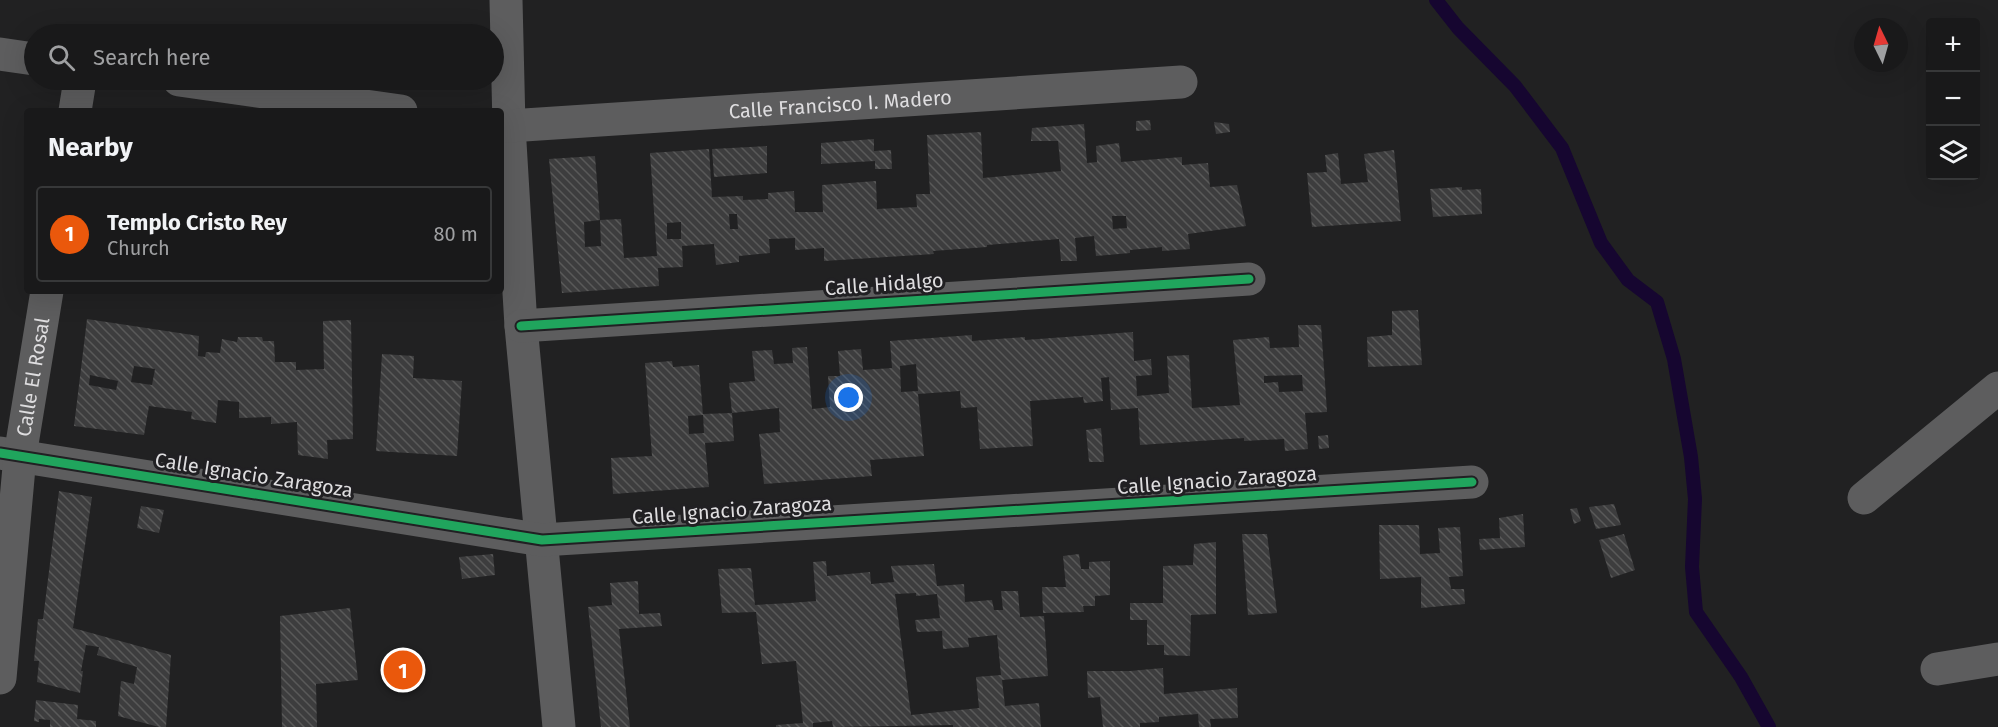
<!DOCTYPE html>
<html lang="en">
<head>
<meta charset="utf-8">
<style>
	:root { --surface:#19191a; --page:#262627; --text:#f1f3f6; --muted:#9fa0a2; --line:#373839; --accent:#ea580c }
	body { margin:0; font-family:"Fira Sans",sans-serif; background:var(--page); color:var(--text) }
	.controls { position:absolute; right:18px; top:18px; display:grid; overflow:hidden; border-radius:6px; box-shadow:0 6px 24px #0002 }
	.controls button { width:54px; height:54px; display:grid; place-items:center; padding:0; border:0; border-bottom:2px solid var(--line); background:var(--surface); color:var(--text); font:30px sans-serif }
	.compass { position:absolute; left:1854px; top:18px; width:54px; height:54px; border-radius:50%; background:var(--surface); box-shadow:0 6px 24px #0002; rotate:355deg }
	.you { position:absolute; left:849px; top:398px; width:21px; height:21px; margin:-15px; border:4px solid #fff; border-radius:50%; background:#1a73e8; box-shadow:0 0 0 9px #1a73e833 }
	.badge { display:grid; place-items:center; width:39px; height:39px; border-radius:50%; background:var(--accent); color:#fff; font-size:20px; font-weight:700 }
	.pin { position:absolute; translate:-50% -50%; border:3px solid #fff; box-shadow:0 2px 6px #0006 }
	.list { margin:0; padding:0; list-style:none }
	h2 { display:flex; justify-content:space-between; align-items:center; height:78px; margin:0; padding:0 24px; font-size:26px }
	h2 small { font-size:20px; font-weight:400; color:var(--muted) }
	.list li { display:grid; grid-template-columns:39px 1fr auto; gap:18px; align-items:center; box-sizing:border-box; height:96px; margin:0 12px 12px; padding:0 12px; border:2px solid var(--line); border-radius:6px }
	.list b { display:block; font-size:22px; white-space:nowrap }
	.list p { margin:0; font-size:20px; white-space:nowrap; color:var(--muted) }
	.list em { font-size:20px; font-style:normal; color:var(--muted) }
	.icon { flex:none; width:33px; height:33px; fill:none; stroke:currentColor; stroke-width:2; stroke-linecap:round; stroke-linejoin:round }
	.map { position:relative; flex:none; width:1998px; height:727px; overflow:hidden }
	.search { position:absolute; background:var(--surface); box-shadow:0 6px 24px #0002; left:24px; top:24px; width:480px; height:66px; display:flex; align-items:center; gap:15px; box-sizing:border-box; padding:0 21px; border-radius:33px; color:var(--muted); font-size:22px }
	.panel { position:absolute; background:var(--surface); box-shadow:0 6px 24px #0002; left:24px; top:108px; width:480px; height:186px; border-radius:6px }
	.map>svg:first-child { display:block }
</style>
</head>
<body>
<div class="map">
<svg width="1998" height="727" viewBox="0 0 1998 727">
	<defs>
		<pattern id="building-back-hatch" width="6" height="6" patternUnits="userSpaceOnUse" patternTransform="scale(1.5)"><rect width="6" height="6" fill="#3d3d3e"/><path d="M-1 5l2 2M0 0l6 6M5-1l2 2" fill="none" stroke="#595959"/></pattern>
	</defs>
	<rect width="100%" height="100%" fill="#212122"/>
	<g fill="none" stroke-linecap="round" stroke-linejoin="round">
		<path stroke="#160630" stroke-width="14" d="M 1436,0 L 1458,28 L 1515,86 L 1562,148 L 1601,243 L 1628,280 L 1657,302 L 1674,359 L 1691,457 L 1695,499 L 1692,567 L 1696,612 L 1741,677 L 1769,727"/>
	</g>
	<g fill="url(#building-back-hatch)" fill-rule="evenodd">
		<path d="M 1150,120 L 1151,130 L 1136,131 L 1136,121 Z"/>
		<path d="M 1214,122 L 1229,124 L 1230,132 L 1216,134 Z"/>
		<path d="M 1084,124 L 1087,163 L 1097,162 L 1096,146 L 1119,143 L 1121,162 L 1182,157 L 1182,165 L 1208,163 L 1210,187 L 1237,185 L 1246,226 L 1188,234 L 1190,249 L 1162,251 L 1162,247 L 1130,250 L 1130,253 L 1096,256 L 1094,236 L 1075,238 L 1077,261 L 1061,261 L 1059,239 L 987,245 L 987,247 L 933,251 L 934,254 L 824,261 L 824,248 L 795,250 L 795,238 L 769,239 L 770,253 L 739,256 L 739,262 L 716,265 L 714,244 L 682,246 L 683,267 L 658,268 L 659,286 L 562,293 L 549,159 L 595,156 L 600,220 L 584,222 L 585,247 L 601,246 L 600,220 L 621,219 L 624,258 L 657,256 L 650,153 L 709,149 L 712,197 L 743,196 L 743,200 L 768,199 L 768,193 L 794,191 L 795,212 L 823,212 L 822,185 L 876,181 L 877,209 L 917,207 L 916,194 L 930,194 L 927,135 L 981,132 L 983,178 L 1061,171 L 1058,141 L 1031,141 L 1032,128 ZM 729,214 L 737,214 L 738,229 L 730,229 ZM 1112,216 L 1126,216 L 1127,228 L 1113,229 ZM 681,222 L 681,239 L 667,239 L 667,223 Z"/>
		<path d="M 874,139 L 874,151 L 891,150 L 892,169 L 875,169 L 875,161 L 821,164 L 821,143 Z"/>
		<path d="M 767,146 L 767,173 L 714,177 L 712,149 Z"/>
		<path d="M 1394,150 L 1401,221 L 1312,227 L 1307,173 L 1327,172 L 1325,155 L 1338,153 L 1341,184 L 1368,182 L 1364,154 Z"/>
		<path d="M 1462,187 L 1462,190 L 1481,189 L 1482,214 L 1433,217 L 1430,189 Z"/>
		<path d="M 1418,310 L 1422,365 L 1368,367 L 1367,337 L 1392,335 L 1392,311 Z"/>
		<path d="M 87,319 L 199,336 L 198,356 L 205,357 L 206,352 L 220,353 L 222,339 L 237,342 L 238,337 L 262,337 L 263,341 L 274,341 L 275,362 L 296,362 L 296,370 L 324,369 L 323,321 L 351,320 L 353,439 L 327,440 L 328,459 L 298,455 L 297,422 L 271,424 L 271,417 L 239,418 L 239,402 L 218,400 L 216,423 L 191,419 L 192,412 L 149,406 L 144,435 L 74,426 ZM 134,366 L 155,369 L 152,385 L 131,382 ZM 90,375 L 118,381 L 116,390 L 89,385 Z"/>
		<path d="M 1298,325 L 1321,325 L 1327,412 L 1305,413 L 1308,449 L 1285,451 L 1284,439 L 1244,441 L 1244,438 L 1140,445 L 1138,408 L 1111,410 L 1109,377 L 1101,378 L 1103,401 L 1084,403 L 1083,397 L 1030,401 L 1033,446 L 980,449 L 977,407 L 961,408 L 960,391 L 918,394 L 924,456 L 870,460 L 872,476 L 764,484 L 759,434 L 780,432 L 779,408 L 732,413 L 729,383 L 755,381 L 752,351 L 772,350 L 774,364 L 793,363 L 792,348 L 807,347 L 812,409 L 830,407 L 828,376 L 840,376 L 838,351 L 861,349 L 863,370 L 892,368 L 890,341 L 972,335 L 972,341 L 1025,337 L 1025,340 L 1133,332 L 1134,361 L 1151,359 L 1152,375 L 1136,376 L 1137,396 L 1169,393 L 1167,356 L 1189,355 L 1192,408 L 1240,405 L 1233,340 L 1269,337 L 1270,348 L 1299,347 ZM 916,364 L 918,391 L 901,392 L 900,366 ZM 1302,375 L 1303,391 L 1279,392 L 1278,382 L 1264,383 L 1264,376 Z"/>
		<path d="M 382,354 L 414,356 L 413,378 L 462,381 L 457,456 L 376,451 Z"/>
		<path d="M 672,361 L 673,367 L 699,365 L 703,415 L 688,416 L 689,434 L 704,433 L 703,414 L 732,413 L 734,441 L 705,443 L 709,487 L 613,494 L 611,458 L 652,456 L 645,363 Z"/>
		<path d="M 1101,428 L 1104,462 L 1089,462 L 1086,430 Z"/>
		<path d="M 1328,435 L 1329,448 L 1319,449 L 1318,436 Z"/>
		<path d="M 59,491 L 92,497 L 73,628 L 171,655 L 166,727 L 159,727 L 118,716 L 121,681 L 134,684 L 137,667 L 97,655 L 99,647 L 86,645 L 81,671 L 83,671 L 80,693 L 37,682 L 39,661 L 34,661 L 38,619 L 43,619 Z"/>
		<path d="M 1614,504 L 1621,525 L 1596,529 L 1589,507 Z"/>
		<path d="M 141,506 L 164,510 L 159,533 L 137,528 Z"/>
		<path d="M 1577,508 L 1581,521 L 1574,524 L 1570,509 Z"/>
		<path d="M 1523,514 L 1525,547 L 1480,550 L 1479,539 L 1500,538 L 1499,518 Z"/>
		<path d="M 1379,525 L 1419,525 L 1420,554 L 1440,553 L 1438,528 L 1460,527 L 1463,576 L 1449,577 L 1451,589 L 1464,589 L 1465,604 L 1421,608 L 1421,577 L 1380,579 Z"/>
		<path d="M 1242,534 L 1267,534 L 1277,613 L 1248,615 Z"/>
		<path d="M 1624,534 L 1635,570 L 1611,578 L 1599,540 Z"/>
		<path d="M 1216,542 L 1216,614 L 1191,615 L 1190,656 L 1164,655 L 1164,645 L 1147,645 L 1147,620 L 1130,620 L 1130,603 L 1163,603 L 1163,566 L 1193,565 L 1194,544 Z"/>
		<path d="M 493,554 L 495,575 L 462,579 L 459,557 Z"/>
		<path d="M 1079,554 L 1081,569 L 1089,569 L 1089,562 L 1110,561 L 1110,595 L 1095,596 L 1095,606 L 1083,606 L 1084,612 L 1043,613 L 1042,587 L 1066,587 L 1063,556 Z"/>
		<path d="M 826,561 L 827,576 L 870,572 L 871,584 L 894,582 L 891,566 L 934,564 L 937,586 L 964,584 L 965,602 L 992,600 L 994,610 L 1003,610 L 1001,591 L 1018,591 L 1020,617 L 1044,616 L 1048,676 L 1002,680 L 1005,706 L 1039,703 L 1041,727 L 953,727 L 953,725 L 833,727 L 832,721 L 813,723 L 813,727 L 776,727 L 776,725 L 803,723 L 796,661 L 762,664 L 756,612 L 722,613 L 718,569 L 751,568 L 755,605 L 790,603 L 816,601 L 813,562 ZM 916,593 L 916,596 L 937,594 L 940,618 L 915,620 L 917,632 L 942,631 L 943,649 L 969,647 L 968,638 L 997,635 L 1001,675 L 976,677 L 979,708 L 911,715 L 895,594 Z"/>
		<path d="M 638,581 L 639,614 L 660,613 L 662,626 L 619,629 L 630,727 L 601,727 L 588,607 L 612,605 L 610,583 Z"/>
		<path d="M 350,608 L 358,680 L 316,684 L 317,727 L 282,727 L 280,616 Z"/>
		<path d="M 1163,668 L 1164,694 L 1237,688 L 1238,718 L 1210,719 L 1211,727 L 1199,727 L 1198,714 L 1159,717 L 1159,722 L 1140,723 L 1140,727 L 1103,727 L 1100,697 L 1088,698 L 1087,671 L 1130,671 Z"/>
		<path d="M 36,700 L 78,705 L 77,719 L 96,721 L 96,727 L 50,727 L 50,720 L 39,719 L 39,722 L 34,721 Z"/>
	</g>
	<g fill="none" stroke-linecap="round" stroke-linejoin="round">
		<g stroke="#5d5d5e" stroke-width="33">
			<path d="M 506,0 L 509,126 L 521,326 L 559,727"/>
			<path d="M 0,54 L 34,59"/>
			<path d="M 179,80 L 401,111"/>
			<path d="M 75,111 L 80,80"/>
			<path id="s1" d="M 501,125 L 509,126 L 1181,82"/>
			<path d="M 521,326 L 1249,279"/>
			<path d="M 0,453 L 542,540 L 1472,482"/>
			<path d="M 1864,498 L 1998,388"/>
			<path d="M 1937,669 L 1998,659"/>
			<path id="s2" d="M 0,678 L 20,456 L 47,291"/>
		</g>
		<g stroke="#212023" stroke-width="13">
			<g id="cycleway">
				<path d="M 521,326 L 1249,279"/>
				<path d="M 0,453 L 542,540 L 1472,482"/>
			</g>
		</g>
		<use href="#cycleway" stroke="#20a55d" stroke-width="9"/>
	</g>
	<g text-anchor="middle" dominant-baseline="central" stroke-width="6" stroke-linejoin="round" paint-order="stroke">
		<g font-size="20" fill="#dedddf" stroke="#212023">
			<text stroke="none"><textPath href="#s1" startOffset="340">Calle Francisco I. Madero</textPath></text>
			<text transform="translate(884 284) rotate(-4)">Calle Hidalgo</text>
			<text stroke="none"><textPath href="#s2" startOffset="303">Calle El Rosal</textPath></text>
			<text transform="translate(254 475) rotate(9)">Calle Ignacio Zaragoza</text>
			<text transform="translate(1217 480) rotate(-4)">Calle Ignacio Zaragoza</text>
			<text transform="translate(732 510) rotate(-4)">Calle Ignacio Zaragoza</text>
		</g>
	</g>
</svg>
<div class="controls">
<button>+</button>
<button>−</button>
<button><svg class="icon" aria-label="layers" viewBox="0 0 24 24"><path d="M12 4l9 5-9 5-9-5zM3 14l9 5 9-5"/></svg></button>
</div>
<svg class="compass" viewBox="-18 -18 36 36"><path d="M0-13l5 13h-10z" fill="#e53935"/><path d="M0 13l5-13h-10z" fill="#9fa0a2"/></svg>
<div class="you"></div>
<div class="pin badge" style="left:403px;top:670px">1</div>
<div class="search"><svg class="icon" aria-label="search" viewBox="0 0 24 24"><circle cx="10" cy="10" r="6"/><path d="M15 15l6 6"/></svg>Search here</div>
<section class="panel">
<h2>Nearby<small></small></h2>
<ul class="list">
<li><span class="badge">1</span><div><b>Templo Cristo Rey</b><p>Church</p></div><em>80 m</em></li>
</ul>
</section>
</div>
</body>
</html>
